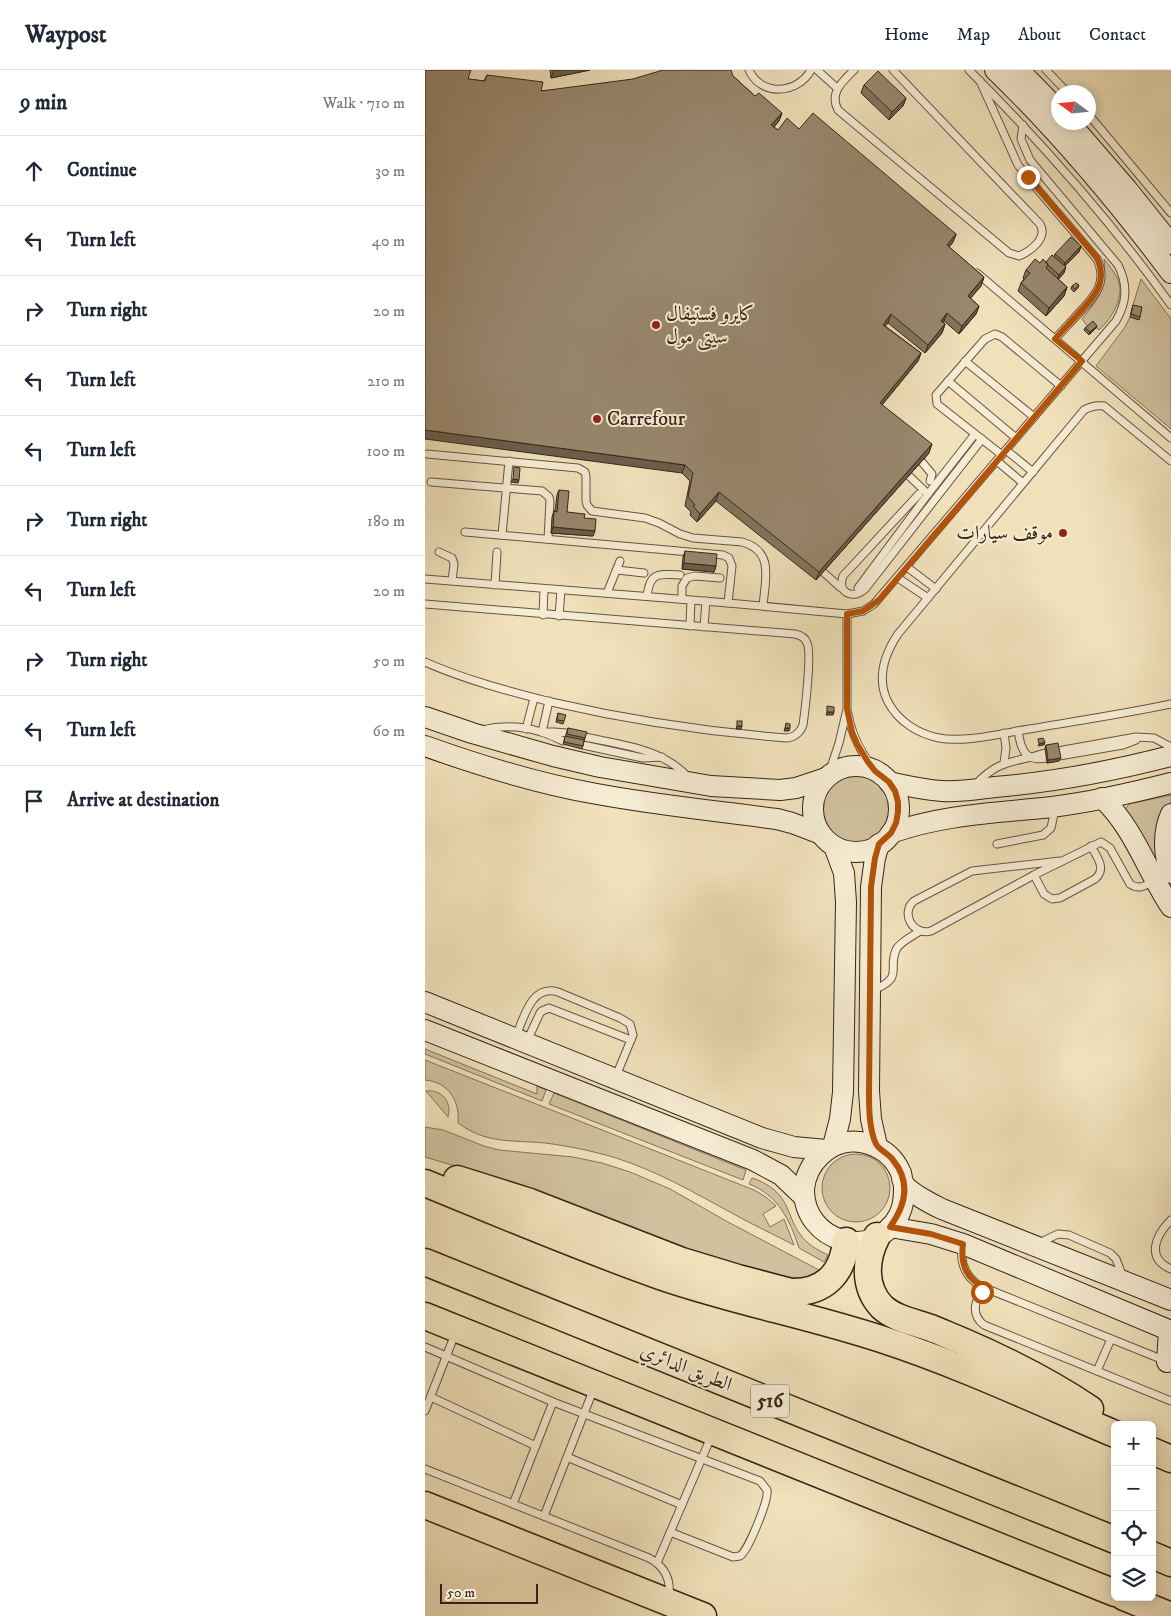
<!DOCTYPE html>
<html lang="en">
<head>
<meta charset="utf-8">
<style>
	:root { --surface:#fff; --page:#f6f6f7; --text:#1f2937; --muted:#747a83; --line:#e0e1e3 }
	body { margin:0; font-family:"IM FELL DW Pica",Amiri,serif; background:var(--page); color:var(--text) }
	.controls { position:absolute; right:15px; bottom:15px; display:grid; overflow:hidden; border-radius:8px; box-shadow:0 2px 12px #0003 }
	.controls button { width:45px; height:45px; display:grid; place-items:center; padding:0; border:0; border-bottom:1px solid var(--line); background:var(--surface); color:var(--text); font:25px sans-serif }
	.compass { position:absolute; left:626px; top:15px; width:45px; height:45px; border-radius:50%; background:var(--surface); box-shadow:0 2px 12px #0003; rotate:285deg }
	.scale { position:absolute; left:15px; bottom:12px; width:98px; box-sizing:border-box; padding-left:5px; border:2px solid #382518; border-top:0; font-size:14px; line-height:18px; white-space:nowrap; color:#382518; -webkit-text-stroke:4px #f5ecd3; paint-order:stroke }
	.stop { position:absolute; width:15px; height:15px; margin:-11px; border:4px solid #b45309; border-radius:50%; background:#fff }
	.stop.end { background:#b45309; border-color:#fff; box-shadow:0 1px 5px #0008 }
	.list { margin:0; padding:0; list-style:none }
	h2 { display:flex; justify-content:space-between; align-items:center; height:65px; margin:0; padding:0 20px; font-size:21px }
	h2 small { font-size:16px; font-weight:400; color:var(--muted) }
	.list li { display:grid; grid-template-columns:32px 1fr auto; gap:15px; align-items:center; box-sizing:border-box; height:70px; padding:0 20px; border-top:1px solid var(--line) }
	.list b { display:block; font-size:19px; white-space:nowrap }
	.list em { font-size:16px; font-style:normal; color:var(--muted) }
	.icon { flex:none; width:28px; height:28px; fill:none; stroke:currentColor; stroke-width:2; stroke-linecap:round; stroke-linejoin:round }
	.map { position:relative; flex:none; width:746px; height:1546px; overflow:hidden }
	header { display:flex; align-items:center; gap:30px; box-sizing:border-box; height:70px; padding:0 25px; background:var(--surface); border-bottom:1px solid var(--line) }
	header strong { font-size:24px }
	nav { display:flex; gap:28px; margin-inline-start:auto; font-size:18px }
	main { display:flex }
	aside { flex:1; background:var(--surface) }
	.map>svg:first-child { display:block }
</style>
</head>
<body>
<header>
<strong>Waypost</strong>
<nav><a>Home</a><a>Map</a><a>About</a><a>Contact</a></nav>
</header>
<main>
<aside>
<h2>9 min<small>Walk · 710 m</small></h2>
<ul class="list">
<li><svg class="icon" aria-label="ahead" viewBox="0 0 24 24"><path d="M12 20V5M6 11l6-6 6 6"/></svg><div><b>Continue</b></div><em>30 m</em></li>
<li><svg class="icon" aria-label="left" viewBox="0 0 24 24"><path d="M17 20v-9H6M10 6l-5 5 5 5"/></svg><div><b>Turn left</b></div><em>40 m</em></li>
<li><svg class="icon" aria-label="right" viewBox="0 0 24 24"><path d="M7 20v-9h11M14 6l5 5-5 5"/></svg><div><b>Turn right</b></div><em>20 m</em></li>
<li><svg class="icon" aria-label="left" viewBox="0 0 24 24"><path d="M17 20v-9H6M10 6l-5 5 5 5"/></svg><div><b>Turn left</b></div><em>210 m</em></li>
<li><svg class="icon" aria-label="left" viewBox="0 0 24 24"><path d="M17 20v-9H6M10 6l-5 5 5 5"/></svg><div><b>Turn left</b></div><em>100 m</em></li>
<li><svg class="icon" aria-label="right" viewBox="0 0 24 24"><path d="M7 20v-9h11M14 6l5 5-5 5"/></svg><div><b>Turn right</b></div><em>180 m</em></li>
<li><svg class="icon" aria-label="left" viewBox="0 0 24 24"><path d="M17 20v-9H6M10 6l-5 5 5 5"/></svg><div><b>Turn left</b></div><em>20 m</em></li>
<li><svg class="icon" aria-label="right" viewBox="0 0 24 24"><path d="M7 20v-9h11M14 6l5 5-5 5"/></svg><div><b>Turn right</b></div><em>50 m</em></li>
<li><svg class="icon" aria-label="left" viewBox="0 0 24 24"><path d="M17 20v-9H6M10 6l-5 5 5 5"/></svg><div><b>Turn left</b></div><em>60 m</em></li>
<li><svg class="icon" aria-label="arrive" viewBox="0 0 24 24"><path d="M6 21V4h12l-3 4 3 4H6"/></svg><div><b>Arrive at destination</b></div></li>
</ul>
</aside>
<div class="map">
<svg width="746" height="1546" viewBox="0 0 746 1546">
	<rect width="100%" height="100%" fill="#f0e1bb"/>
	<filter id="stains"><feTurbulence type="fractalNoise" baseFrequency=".004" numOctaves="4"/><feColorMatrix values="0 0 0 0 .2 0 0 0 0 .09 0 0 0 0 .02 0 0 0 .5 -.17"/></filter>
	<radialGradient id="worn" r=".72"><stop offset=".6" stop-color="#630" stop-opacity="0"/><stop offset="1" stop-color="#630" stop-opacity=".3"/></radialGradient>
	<g fill="#d1c19f" stroke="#84735c">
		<path d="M 679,189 C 684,195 689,202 693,209 C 700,228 687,248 674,260 L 667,254 L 663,257 L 657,249 C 675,226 682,219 679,189 Z"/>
		<path d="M 716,209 L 746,249 L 746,359 L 671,296 L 700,257 L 705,247 L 713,249 L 707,238 Z"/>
		<circle cx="431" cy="739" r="35"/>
		<path d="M 746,725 L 746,736 L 737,801 L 745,815 L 700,740 L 704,734 Z"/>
		<path d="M 0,979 L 112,1024 L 112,1016 L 121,1020 L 117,1031 L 0,984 Z"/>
		<path d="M 0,990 L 329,1120 L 341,1127 L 351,1136 L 338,1144 L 345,1157 L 359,1149 L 369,1175 C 348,1164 326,1154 305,1142 C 268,1122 232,1101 191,1088 C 168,1081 144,1076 120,1073 C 87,1070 61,1074 33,1053 C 35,1030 23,1012 0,1010 Z"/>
		<path d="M 1,1021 C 17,1019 27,1032 23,1047 Z"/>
		<path d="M 129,1023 L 321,1100 L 318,1110 L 124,1034 Z"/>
		<path d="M 0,1057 L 18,1060 L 59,1076 L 74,1080 L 148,1087 L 177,1093 L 205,1102 L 245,1119 L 303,1152 L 394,1200 L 390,1205 L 375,1209 L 353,1205 L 315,1195 L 261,1178 L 60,1105 L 0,1087 Z"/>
		<circle cx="431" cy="1118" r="34"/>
		<path d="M 327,1108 C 343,1113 357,1123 363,1140 C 367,1148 369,1157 375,1164 C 382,1174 392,1180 403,1185 L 399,1192 L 374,1178 C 365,1150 353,1125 324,1114 Z"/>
	</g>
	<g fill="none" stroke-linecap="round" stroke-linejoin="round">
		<g stroke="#665441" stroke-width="9">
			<g id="lane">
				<path d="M 324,0 C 336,27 373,24 386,0"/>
				<path d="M 392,0 L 412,18"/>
				<path d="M 429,0 C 417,12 404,23 413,40 L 584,183 L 594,186 C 606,181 623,168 615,154 L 468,0"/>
				<path d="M 544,0 C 617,73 686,151 746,235"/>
				<path d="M 621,0 L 642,22"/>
				<path d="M 555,11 L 593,95 L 608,114 L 672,189 C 683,213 670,226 654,243 C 646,252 638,260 630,269"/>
				<path d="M 664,45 L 746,143"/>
				<path d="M 552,203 L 746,368"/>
				<path d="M 540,291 L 609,347"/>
				<path d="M 523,311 L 591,368"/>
				<path d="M 581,380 L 608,402"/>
				<path d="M 2,384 L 153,398 L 160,402 L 161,406 L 161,431 L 162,435 L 167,441 L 220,448 L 234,453 L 255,464 L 268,468 L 317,472 C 350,481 340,510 338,536"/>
				<path d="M 577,385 L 512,334 L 511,325 L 560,269 L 570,264 L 577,267 L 636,316"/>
				<path d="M 496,391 L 507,404 L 505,411"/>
				<path d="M 572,391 L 598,413"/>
				<path d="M 746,391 L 679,336 C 671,335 666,336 659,340 L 473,564 C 459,585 451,608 463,632 C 473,651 493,664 514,668 C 539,673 579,663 604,659 C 652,651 699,644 746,634"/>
				<path d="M 484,406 L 503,424"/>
				<path d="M 6,412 L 117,421 L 124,427 L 125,431 L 123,469"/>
				<path d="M 494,424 L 418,506 C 412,523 428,530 440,519 L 557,369"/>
				<path d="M 40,462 L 298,485 L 304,488 L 307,496 L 303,533"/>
				<path d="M 77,465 L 84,391"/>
				<path d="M 14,482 L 27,488 L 29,494 L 27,511"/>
				<path d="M 482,497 L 511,519"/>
				<path d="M 192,500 L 219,503"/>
				<path d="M 398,502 L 416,518"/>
				<path d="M 473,508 L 503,528"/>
				<path d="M 0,509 L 303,533 L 422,544 L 438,541 L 449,534 L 691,251 C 702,232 703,215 693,195 L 605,90 L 596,69 L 598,55"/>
				<path d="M 70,515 L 72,482"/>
				<path d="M 433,518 L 503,424 L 550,364"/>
				<path d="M 182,523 L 195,491"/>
				<path d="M 222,526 C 225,502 233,504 255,505"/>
				<path d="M 257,529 L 257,516 L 262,508 L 270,506 L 295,508"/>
				<path d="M 0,534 L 370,564 C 375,565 380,567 382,573 C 387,582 380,641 378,655 C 375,663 370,667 362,668 C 283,662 204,650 126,632 C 83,621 41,610 0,592"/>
				<path d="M 118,545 L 119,519"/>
				<path d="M 134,546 L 136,520"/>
				<path d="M 265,556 L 266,530"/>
				<path d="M 279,557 L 281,531"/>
				<path d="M 423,644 C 427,666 436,684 451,701"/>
				<path d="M 101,659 L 109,628"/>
				<path d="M 57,660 C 77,655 97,656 116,662 C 124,664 131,668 138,671"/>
				<path d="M 593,661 C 596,680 600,692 622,688"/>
				<path d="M 117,662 L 124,631"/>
				<path d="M 118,662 L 129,662 L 141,663"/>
				<path d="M 579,663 L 581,678 L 579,693"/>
				<path d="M 160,667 C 197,675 236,678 263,707"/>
				<path d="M 158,675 L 218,688 L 237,687"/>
				<path d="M 633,681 L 711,667 L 729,668 L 746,677"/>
				<path d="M 634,686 L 698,675 L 711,670"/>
				<path d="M 403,706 L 414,673 L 422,639 L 422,544"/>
				<path d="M 551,714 C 568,696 579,693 602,688 C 609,687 614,684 621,683"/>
				<path d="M 572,774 L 618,765 L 626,758 L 630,739"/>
				<path d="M 635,791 L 547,801 L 489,831 C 475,843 488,866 506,861 L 609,805 L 676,772 L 685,778 L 705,814 C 714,820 720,816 729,811"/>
				<path d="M 609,805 L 619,824 L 627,829 L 635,828 L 670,809 C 682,799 672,787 666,776"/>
				<path d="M 448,920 C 481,907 461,898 472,878 C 477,871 488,866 495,861"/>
				<path d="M 91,966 C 99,948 106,914 133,922 L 195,948 L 205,954 L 208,965 L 191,1006"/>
				<path d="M 102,971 L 115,943 L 117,941 L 124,938 L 206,970"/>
				<path d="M 746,1150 C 731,1165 720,1188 746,1199"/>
				<path d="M 614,1173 L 633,1164 L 644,1165 L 685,1183 L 691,1189 L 698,1207"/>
				<path d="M 537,1177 C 535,1194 541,1207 555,1216 L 741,1291"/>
				<path d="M 562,1219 C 548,1228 546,1245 559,1255 L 746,1331"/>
				<path d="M 0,1277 L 128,1332 L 335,1411 L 342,1420 C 344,1430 323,1481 315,1486 L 308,1487 L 245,1462"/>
				<path d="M 672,1301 L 686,1269"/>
				<path d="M 6,1327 L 111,1376"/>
				<path d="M 0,1341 L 30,1264"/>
				<path d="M 142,1387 L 257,1435"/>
				<path d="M 0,1399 L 224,1488 C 239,1496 246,1509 244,1526"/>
				<path d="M 88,1434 L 128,1332"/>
				<path d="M 119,1446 L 169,1318"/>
				<path d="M 232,1493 L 286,1367"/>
			</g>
		</g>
		<g stroke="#382518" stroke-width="22">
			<g id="secondary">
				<path d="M 570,0 C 634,62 692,131 746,203"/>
				<path d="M 594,0 L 634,41"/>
				<path d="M 644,52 L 702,119 L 746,174"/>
				<path d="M 0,647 L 47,663 L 128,686 L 175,697 L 286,716 L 355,720 L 371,718 L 401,708"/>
				<path d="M 0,676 C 56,696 113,714 172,724 C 231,735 292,741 352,749 L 367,753 L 396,764"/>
				<circle cx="431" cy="739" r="43"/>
				<path d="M 464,712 C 482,716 499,720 517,721 C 534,722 553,719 570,717 C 630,712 688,701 746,686"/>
				<path d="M 677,728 C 709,758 722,801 746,837"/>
				<path d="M 746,744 C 738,761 738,785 746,803"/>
				<path d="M 466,763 C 519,744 572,743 627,737 C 667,732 707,723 746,713"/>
				<path d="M 0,932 L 337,1068 L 369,1077 L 401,1080"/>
				<path d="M 0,960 L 328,1090 L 356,1105 L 379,1127"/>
				<path d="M 408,1076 L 415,1049 L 418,1022 L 421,832 L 419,803 L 409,776"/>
				<path d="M 452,1076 L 446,1049 L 444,1021 L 446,817 L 450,788 L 454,774"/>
				<path d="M 479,1115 C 479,1125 479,1135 474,1145 C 449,1193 378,1172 379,1119 C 380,1107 386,1094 395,1086 C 408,1073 426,1068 444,1074 C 459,1079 470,1089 476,1103 C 477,1107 477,1111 479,1114 C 484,1122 508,1135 517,1139 L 746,1230"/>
				<path d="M 465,1157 L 506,1164 L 538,1174 L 746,1261"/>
				<path d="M 742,1292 L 744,1261"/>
			</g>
		</g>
		<g stroke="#382518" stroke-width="29">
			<g id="highway">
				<path d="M 32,1109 L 105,1132 L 257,1191 L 313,1208 L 366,1222 C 399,1223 418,1204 421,1171"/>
				<path d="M 0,1113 C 78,1145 156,1178 235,1206 C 307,1231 383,1245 456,1269 C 536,1295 612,1331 690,1364"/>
				<path d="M 452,1166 C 440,1189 438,1217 457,1237 C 470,1249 489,1252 506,1258 C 516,1262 527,1267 537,1271 C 581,1290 625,1312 665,1339"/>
				<path d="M 0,1192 L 690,1470"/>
				<path d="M 0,1246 L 690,1523"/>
				<path d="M 727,1381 L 746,1389"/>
				<path d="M 0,1435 L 278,1546"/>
				<path d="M 727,1485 L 746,1493"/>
				<path d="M 699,1527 L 746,1546"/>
			</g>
		</g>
		<use href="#lane" stroke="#f5ecd3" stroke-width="7"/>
		<use href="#secondary" stroke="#f5ecd3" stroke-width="20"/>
		<use href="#highway" stroke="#f0e1bb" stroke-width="26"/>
	</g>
	<g fill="#83745e" stroke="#382518">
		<path d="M 125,0 L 165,0 L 126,8 Z"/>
		<path d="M 62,5 L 116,21 L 308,6 L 330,26 L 357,43 L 354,51 L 349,57 L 353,60 L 374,59 L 531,164 L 528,172 L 524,177 L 559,207 L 556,216 L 545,228 L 554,236 L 551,244 L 534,264 L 519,251 L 518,253 L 520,254 L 517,263 L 500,283 L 463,253 L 460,256 L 496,283 L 493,291 L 457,335 L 504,383 L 391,510 L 291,431 L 272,452 L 265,445 L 266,442 L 260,436 L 265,411 L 257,403 L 43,9 L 59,11 Z"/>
		<path d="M 439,15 L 481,28 L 478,36 L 464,50 L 436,23 Z"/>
		<path d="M 656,176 L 654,182 L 640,196 L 639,203 L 633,209 L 642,217 L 639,226 L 621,246 L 593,221 L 596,213 L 599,209 L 598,208 L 601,200 L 615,193 L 621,192 L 629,187 L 630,184 Z"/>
		<path d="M 654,215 L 653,218 L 649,222 L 646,219 L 647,216 Z"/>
		<path d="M 707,238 L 715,247 L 714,250 L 705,247 Z"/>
		<path d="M 672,256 L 671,258 L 664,265 L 659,260 L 660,258 Z"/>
		<path d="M 134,420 L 142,442 L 159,448 L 168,466 L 126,463 L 127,447 L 129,441 L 130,441 L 132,425 Z"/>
		<path d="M 260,481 L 291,496 L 289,502 L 257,499 L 258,487 Z"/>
		<path d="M 133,643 L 139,651 L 138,654 L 131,652 Z"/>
		<path d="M 143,658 L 160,668 L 157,679 L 138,674 Z"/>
		<path d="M 621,675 L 634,691 L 622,693 L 620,678 Z"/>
	</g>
	<g fill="#6a5e4c" stroke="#382518">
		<path d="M 129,0 L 165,0 L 126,8 Z"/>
		<path d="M 481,28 L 478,36 L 464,50 L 467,42 Z"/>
		<path d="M 357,43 L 354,51 L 343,63 L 346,55 Z"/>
		<path d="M 531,164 L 528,172 L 519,184 L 522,175 Z"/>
		<path d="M 656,176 L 654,182 L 638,198 L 640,193 Z"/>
		<path d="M 641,197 L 639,203 L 632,211 L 634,205 Z"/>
		<path d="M 559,207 L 556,216 L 540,235 L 543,226 Z"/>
		<path d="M 642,217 L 639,226 L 621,246 L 624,238 Z"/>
		<path d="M 554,236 L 551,244 L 534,264 L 537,256 Z"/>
		<path d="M 522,243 L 519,251 L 513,259 L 516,251 Z"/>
		<path d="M 466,244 L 463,253 L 455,263 L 458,255 Z"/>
		<path d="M 520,254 L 517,263 L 500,283 L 503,275 Z"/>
		<path d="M 672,256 L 671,258 L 664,265 L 665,262 Z"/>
		<path d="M 496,283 L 493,291 L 452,341 L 455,333 Z"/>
		<path d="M 0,360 L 260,395 L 257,403 L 0,369 Z"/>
		<path d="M 507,374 L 504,383 L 391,510 L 394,502 Z"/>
		<path d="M 88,409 L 94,410 L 93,413 L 86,412 Z"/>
		<path d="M 294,422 L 291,431 L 272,452 L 275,444 Z"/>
		<path d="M 128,457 L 170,461 L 168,466 L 126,463 Z"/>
		<path d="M 259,493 L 291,496 L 289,502 L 257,499 Z"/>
		<path d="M 402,642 L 409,642 L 408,645 L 401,645 Z"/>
		<path d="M 312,656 L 317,656 L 316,659 L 311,659 Z"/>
		<path d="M 360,658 L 365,658 L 364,661 L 359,661 Z"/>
		<path d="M 620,672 L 619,675 L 613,676 L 614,674 Z"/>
		<path d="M 636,688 L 634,691 L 622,693 L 623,690 Z"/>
	</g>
	<g fill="#98876d" stroke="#382518">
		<path d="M 0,0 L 46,0 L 43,9 L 60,11 L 62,5 L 118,12 L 116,21 L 208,9 L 238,0 L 306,0 L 308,6 L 330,26 L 334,23 L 357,43 L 346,55 L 353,60 L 362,48 L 374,59 L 388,43 L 531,164 L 522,175 L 559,207 L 543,226 L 554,236 L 537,256 L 522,243 L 516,251 L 520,254 L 503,275 L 466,244 L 458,255 L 496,283 L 455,333 L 507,374 L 394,502 L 294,422 L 275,444 L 268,436 L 270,435 L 263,427 L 268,403 L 260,395 L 0,360 Z"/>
		<path d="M 453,1 L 481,28 L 467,42 L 439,15 Z"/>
		<path d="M 646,167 L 656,176 L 640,193 L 630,184 Z"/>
		<path d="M 627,185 L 641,197 L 634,205 L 623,195 L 621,192 Z"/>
		<path d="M 610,189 L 615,193 L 618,189 L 623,195 L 621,198 L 642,217 L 624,238 L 596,213 L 605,203 L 601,200 Z"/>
		<path d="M 651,213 L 654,215 L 650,219 L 647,216 Z"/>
		<path d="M 708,235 L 717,237 L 715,247 L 706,244 Z"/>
		<path d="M 668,251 L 672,256 L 665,262 L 660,258 Z"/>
		<path d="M 89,397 L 95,398 L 94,410 L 88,409 Z"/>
		<path d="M 134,420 L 144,421 L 142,442 L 160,444 L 159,448 L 171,449 L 170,461 L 128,457 L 129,441 L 132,442 Z"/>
		<path d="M 260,481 L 292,484 L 291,496 L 259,493 Z"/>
		<path d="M 402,636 L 409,637 L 409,642 L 402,642 Z"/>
		<path d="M 133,643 L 141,645 L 139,651 L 132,650 Z"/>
		<rect x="312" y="651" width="5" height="5"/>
		<path d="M 361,653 L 365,654 L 365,658 L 360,658 Z"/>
		<path d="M 143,658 L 162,662 L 160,668 L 142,664 Z"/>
		<path d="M 140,666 L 159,670 L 158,676 L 139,672 Z"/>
		<path d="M 618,668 L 620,672 L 614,674 L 613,669 Z"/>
		<path d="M 633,673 L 636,688 L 623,690 L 621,675 Z"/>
	</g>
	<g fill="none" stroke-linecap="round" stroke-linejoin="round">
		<path stroke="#b45309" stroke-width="6" d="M 557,1222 L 562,1219 C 542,1210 535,1196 538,1174 L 506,1164 L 465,1157 C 481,1135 486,1112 468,1090 C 464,1084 454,1080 451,1074 C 444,1059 444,1038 444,1021 L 446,817 L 450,788 L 454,774 L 466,763 L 471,753 L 473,742 L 473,732 L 470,721 L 464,712 L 450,701 L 443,692 L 432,674 L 427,662 L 422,639 L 422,544 L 438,541 L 454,530 L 657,291 L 630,269 C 638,260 646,252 654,243 C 670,226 683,213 672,188 L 603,107"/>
	</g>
	<g fill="#8f2418" stroke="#f5ecd3" stroke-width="2">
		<circle cx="231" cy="255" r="5"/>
		<circle cx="172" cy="349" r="5"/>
		<circle cx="638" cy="463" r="5"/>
	</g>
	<g text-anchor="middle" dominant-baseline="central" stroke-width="4" stroke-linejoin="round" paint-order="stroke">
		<rect fill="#f5ecd3" stroke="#716150" stroke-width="1" x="326" y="1314.5" width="38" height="33" rx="4"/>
		<g font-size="19" font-weight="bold" fill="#382518">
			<text x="345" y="1331">516</text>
		</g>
		<g font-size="20" fill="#382518" stroke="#f5ecd3" text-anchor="start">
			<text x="241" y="244">كايرو فستيفال<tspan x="241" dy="23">سيتى مول</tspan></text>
			<text x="182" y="349">Carrefour</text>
			<text x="628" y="463" text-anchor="end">موقف سيارات</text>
		</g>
		<g font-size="20" fill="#382518" stroke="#f5ecd3">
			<text transform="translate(261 1298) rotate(22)">الطريق الدائري</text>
		</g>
	</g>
	<rect width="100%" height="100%" filter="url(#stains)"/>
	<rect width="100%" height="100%" fill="url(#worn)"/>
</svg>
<div class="controls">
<button>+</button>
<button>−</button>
<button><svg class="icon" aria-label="locate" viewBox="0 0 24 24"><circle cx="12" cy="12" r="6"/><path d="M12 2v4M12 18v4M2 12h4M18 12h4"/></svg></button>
<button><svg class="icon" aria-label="layers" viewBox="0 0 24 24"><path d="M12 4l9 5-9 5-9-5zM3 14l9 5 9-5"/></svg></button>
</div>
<svg class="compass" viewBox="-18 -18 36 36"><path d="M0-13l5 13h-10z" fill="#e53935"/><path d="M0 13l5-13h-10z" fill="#747a83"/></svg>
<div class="scale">50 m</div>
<div class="stop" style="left:557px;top:1222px"></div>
<div class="stop end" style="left:603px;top:107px"></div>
</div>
</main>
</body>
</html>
